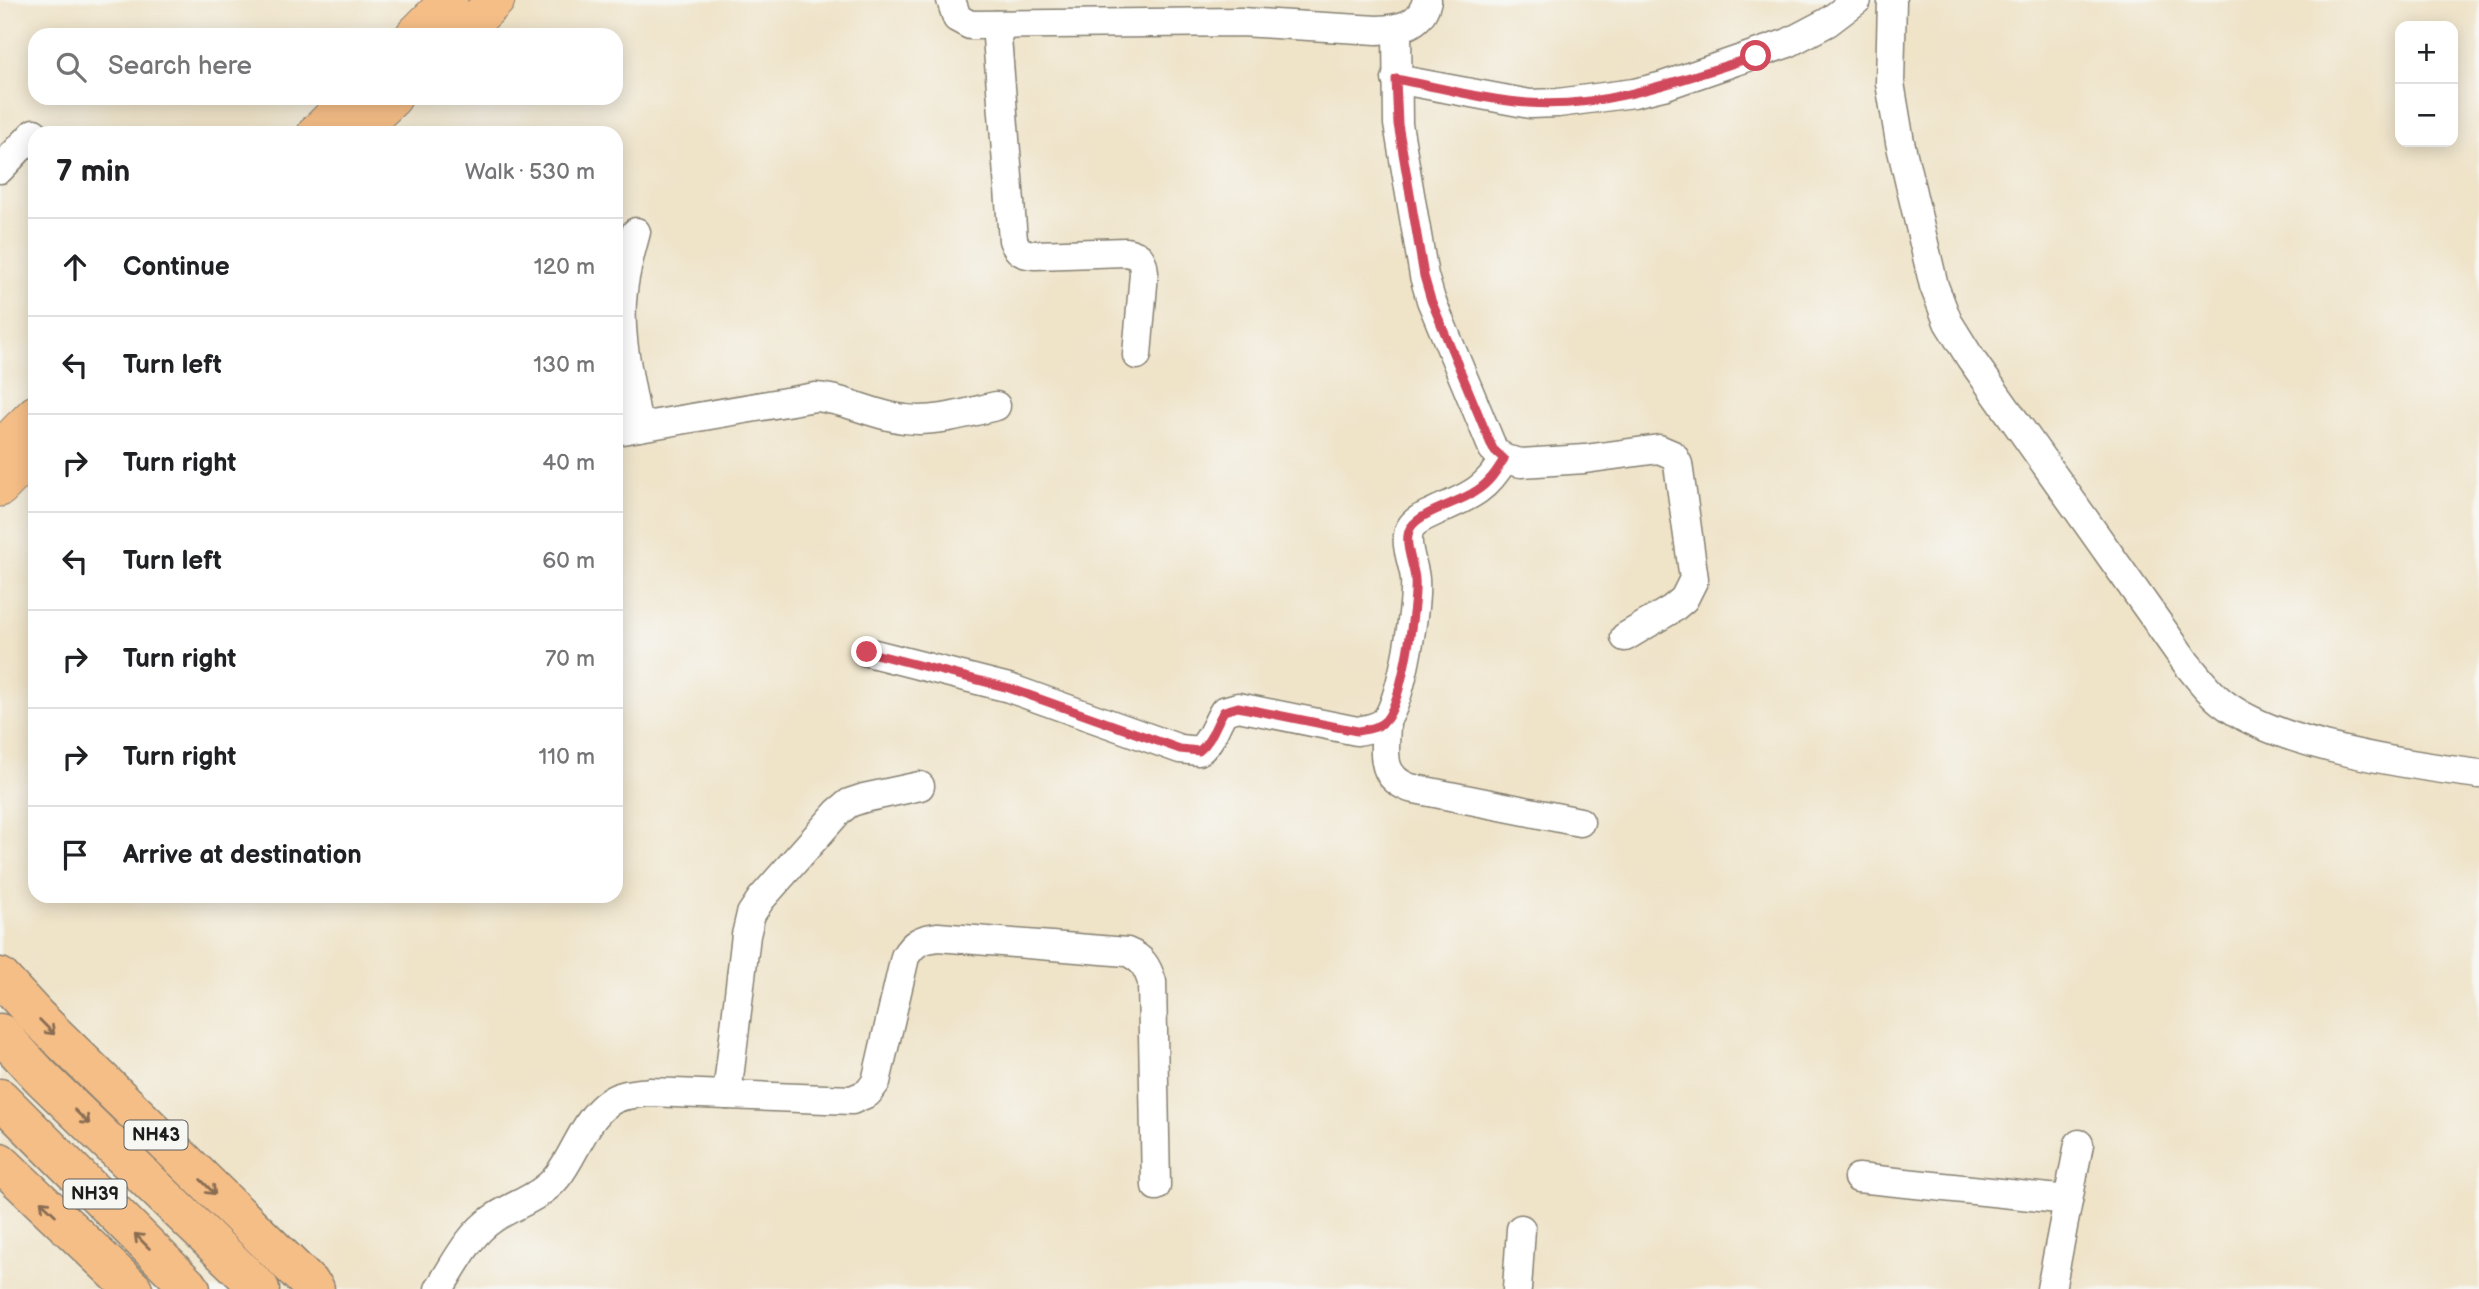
<!DOCTYPE html>
<html lang="en">
<head>
<meta charset="utf-8">
<style>
	:root { --surface:#fff; --page:#f6f6f6; --text:#202124; --muted:#757577; --line:#e0e0e0 }
	body { margin:0; font-family:"Balsamiq Sans",sans-serif; background:var(--page); color:var(--text) }
	.controls { position:absolute; right:21px; top:21px; display:grid; overflow:hidden; border-radius:14px; box-shadow:0 4px 18px #0003 }
	.controls button { width:63px; height:63px; display:grid; place-items:center; padding:0; border:0; border-bottom:2px solid var(--line); background:var(--surface); color:var(--text); font:35px sans-serif }
	.stop { position:absolute; width:21px; height:21px; margin:-16px; border:5px solid #d1495b; border-radius:50%; background:#fff }
	.stop.end { background:#d1495b; border-color:#fff; box-shadow:0 2px 7px #0008 }
	.list { margin:0; padding:0; list-style:none }
	h2 { display:flex; justify-content:space-between; align-items:center; height:91px; margin:0; padding:0 28px; font-size:30px }
	h2 small { font-size:23px; font-weight:400; color:var(--muted) }
	.list li { display:grid; grid-template-columns:46px 1fr auto; gap:21px; align-items:center; box-sizing:border-box; height:98px; padding:0 28px; border-top:2px solid var(--line) }
	.list b { display:block; font-size:26px; white-space:nowrap }
	.list em { font-size:23px; font-style:normal; color:var(--muted) }
	.icon { flex:none; width:38px; height:38px; fill:none; stroke:currentColor; stroke-width:2; stroke-linecap:round; stroke-linejoin:round }
	.map { position:relative; flex:none; width:2479px; height:1289px; overflow:hidden }
	.search { position:absolute; background:var(--surface); box-shadow:0 4px 18px #0003; left:28px; top:28px; width:595px; height:77px; display:flex; align-items:center; gap:18px; box-sizing:border-box; padding:0 24px; border-radius:21px; color:var(--muted); font-size:26px }
	.panel { position:absolute; background:var(--surface); box-shadow:0 4px 18px #0003; left:28px; top:126px; width:595px; height:777px; border-radius:21px }
	.map>svg:first-child { display:block }
</style>
</head>
<body>
<div class="map">
<svg width="2479" height="1289" viewBox="0 0 2479 1289">
	<rect width="100%" height="100%" fill="#f6f6f2"/>
	<filter id="ink" filterUnits="userSpaceOnUse"><feTurbulence type="fractalNoise" baseFrequency=".0143" numOctaves="2"/><feDisplacementMap in="SourceGraphic" scale="14" xChannelSelector="R" yChannelSelector="G"/><feConvolveMatrix kernelMatrix="1 2 1 2 8 2 1 2 1" color-interpolation-filters="sRGB"/></filter>
	<filter id="wash" filterUnits="userSpaceOnUse"><feTurbulence type="fractalNoise" baseFrequency=".00686" numOctaves="4" result="noise"/><feDisplacementMap in="SourceGraphic" scale="28" xChannelSelector="R" yChannelSelector="G"/><feGaussianBlur stdDeviation="1.57" result="paint"/><feColorMatrix in="noise" values="0 0 0 0 0 0 0 0 0 0 0 0 0 0 0 0 0 1.4 0 .05"/><feComposite in="paint" operator="in"/></filter>
	<g filter="url(#wash)">
		<rect width="100%" height="100%" fill="#efe3c8"/>
	</g>
	<g filter="url(#ink)">
		<g fill="none" stroke-linecap="round" stroke-linejoin="round">
			<g stroke="#868072" stroke-width="31">
				<g id="minor">
					<path d="M 951,0 L 957,18 L 970,25 L 1241,22 L 1377,30 C 1400,29 1421,26 1427,0"/>
					<path d="M 1892,0 L 1890,83 L 1900,142 L 1934,286 L 1948,322 L 1971,359 L 2187,664 C 2198,677 2209,693 2223,703 C 2278,746 2409,765 2479,774"/>
					<path d="M 996,25 L 1013,240 C 1017,251 1022,254 1035,255 L 1126,252 C 1140,255 1143,259 1144,273 L 1137,355"/>
					<path d="M 1397,29 L 1398,124 L 1424,276 L 1431,300 L 1493,449 L 1504,459 L 1521,463 L 1585,459 L 1659,449 L 1673,455 L 1678,464 L 1694,579 L 1684,599 L 1672,609 L 1625,637"/>
					<path d="M 1396,79 L 1530,104 L 1558,103 L 1634,93 L 1663,86 L 1788,43 L 1828,22 L 1857,0"/>
					<path d="M 0,169 L 34,133"/>
					<path d="M 636,232 C 631,251 625,271 623,291 C 617,336 631,383 638,427"/>
					<path d="M 616,431 L 815,397 C 847,399 874,416 905,419 C 936,423 966,413 996,406"/>
					<path d="M 867,652 L 1009,688 L 1180,749 L 1199,751 C 1212,741 1215,725 1224,711 L 1238,707 L 1357,731 C 1368,729 1379,728 1386,720 C 1402,700 1417,605 1415,579 C 1414,564 1402,541 1411,527 C 1417,518 1429,515 1438,510 C 1470,496 1486,490 1504,459"/>
					<path d="M 1386,720 C 1386,750 1377,776 1410,788 L 1580,822"/>
					<path d="M 727,1095 L 746,935 L 751,914 L 761,899 L 838,812 L 849,803 L 864,798 L 920,786"/>
					<path d="M 1858,1178 L 2068,1200"/>
					<path d="M 439,1289 C 455,1264 469,1234 494,1218 C 515,1204 541,1197 557,1177 C 575,1155 584,1120 608,1103 C 619,1094 635,1094 649,1092 L 852,1100 L 868,1093 L 876,1082 L 905,957 C 913,943 921,939 938,937 L 1127,952 C 1142,958 1147,966 1152,982 L 1156,1186"/>
					<path d="M 1517,1289 L 1521,1229"/>
					<path d="M 2051,1289 L 2079,1144"/>
				</g>
			</g>
			<g stroke="#868072" stroke-width="39">
				<g id="major">
					<path d="M 414,35 L 449,0"/>
					<path d="M 460,35 L 496,0"/>
					<path d="M 316,133 L 351,98"/>
					<path d="M 356,133 L 393,98"/>
					<path d="M 0,449 L 35,414"/>
					<path d="M 0,488 L 35,452"/>
				</g>
			</g>
			<g stroke="#868072" stroke-width="41">
				<g id="highway">
					<path d="M 0,977 L 36,1016 L 315,1289"/>
					<path d="M 0,1033 L 42,1078 L 260,1289"/>
					<path d="M 0,1098 L 191,1289"/>
					<path d="M 0,1162 L 133,1289"/>
				</g>
			</g>
			<use href="#minor" stroke="#fff" stroke-width="28"/>
			<use href="#major" stroke="#f6be87" stroke-width="37"/>
			<use href="#highway" stroke="#f6be87" stroke-width="38"/>
		</g>
		<defs><path id="oneway-shaft" d="M-6 0H5M1.5-3L5.5 0L1.5 3" fill="none" stroke-width="1.6" stroke-linecap="round" stroke-linejoin="round" transform="scale(1.75)"/></defs>
		<g stroke="#896d52">
			<use href="#oneway-shaft" transform="translate(47 1027) rotate(45)"/>
			<use href="#oneway-shaft" transform="translate(82 1117) rotate(44)"/>
			<use href="#oneway-shaft" transform="translate(208 1187) rotate(45)"/>
			<use href="#oneway-shaft" transform="translate(48 1208) rotate(-136)"/>
			<use href="#oneway-shaft" transform="translate(142 1241) rotate(-135)"/>
		</g>
	</g>
	<g fill="none" stroke-linecap="round" stroke-linejoin="round" filter="url(#ink)">
		<path stroke="#d1495b" stroke-width="9" d="M 867,652 L 1009,688 L 1180,749 L 1199,751 C 1212,741 1215,725 1224,711 L 1238,707 L 1357,731 C 1368,729 1379,728 1386,720 C 1402,701 1417,605 1415,579 C 1414,564 1402,541 1411,527 C 1422,511 1459,503 1476,491 C 1489,483 1496,472 1504,459 L 1493,449 L 1487,435 L 1431,300 L 1424,276 L 1398,124 L 1396,79 C 1439,87 1484,100 1528,103 C 1606,109 1683,79 1756,56"/>
	</g>
	<g text-anchor="middle" dominant-baseline="central" stroke-width="7" stroke-linejoin="round" paint-order="stroke">
		<g fill="#f6f6f2" stroke="#5d5d5c" stroke-width="2">
			<rect x="124.5" y="1120.5" width="63" height="29" rx="5"/>
			<rect x="63.5" y="1179.5" width="63" height="29" rx="5"/>
		</g>
		<g font-size="18" font-weight="bold" fill="#1c1c1c">
			<text x="156" y="1135">NH43</text>
			<text x="95" y="1194">NH39</text>
		</g>
	</g>
</svg>
<div class="controls">
<button>+</button>
<button>−</button>
</div>
<div class="stop" style="left:1756px;top:56px"></div>
<div class="stop end" style="left:867px;top:652px"></div>
<div class="search"><svg class="icon" aria-label="search" viewBox="0 0 24 24"><circle cx="10" cy="10" r="6"/><path d="M15 15l6 6"/></svg>Search here</div>
<section class="panel">
<h2>7 min<small>Walk · 530 m</small></h2>
<ul class="list">
<li><svg class="icon" aria-label="ahead" viewBox="0 0 24 24"><path d="M12 20V5M6 11l6-6 6 6"/></svg><div><b>Continue</b></div><em>120 m</em></li>
<li><svg class="icon" aria-label="left" viewBox="0 0 24 24"><path d="M17 20v-9H6M10 6l-5 5 5 5"/></svg><div><b>Turn left</b></div><em>130 m</em></li>
<li><svg class="icon" aria-label="right" viewBox="0 0 24 24"><path d="M7 20v-9h11M14 6l5 5-5 5"/></svg><div><b>Turn right</b></div><em>40 m</em></li>
<li><svg class="icon" aria-label="left" viewBox="0 0 24 24"><path d="M17 20v-9H6M10 6l-5 5 5 5"/></svg><div><b>Turn left</b></div><em>60 m</em></li>
<li><svg class="icon" aria-label="right" viewBox="0 0 24 24"><path d="M7 20v-9h11M14 6l5 5-5 5"/></svg><div><b>Turn right</b></div><em>70 m</em></li>
<li><svg class="icon" aria-label="right" viewBox="0 0 24 24"><path d="M7 20v-9h11M14 6l5 5-5 5"/></svg><div><b>Turn right</b></div><em>110 m</em></li>
<li><svg class="icon" aria-label="arrive" viewBox="0 0 24 24"><path d="M6 21V4h12l-3 4 3 4H6"/></svg><div><b>Arrive at destination</b></div></li>
</ul>
</section>
</div>
</body>
</html>
